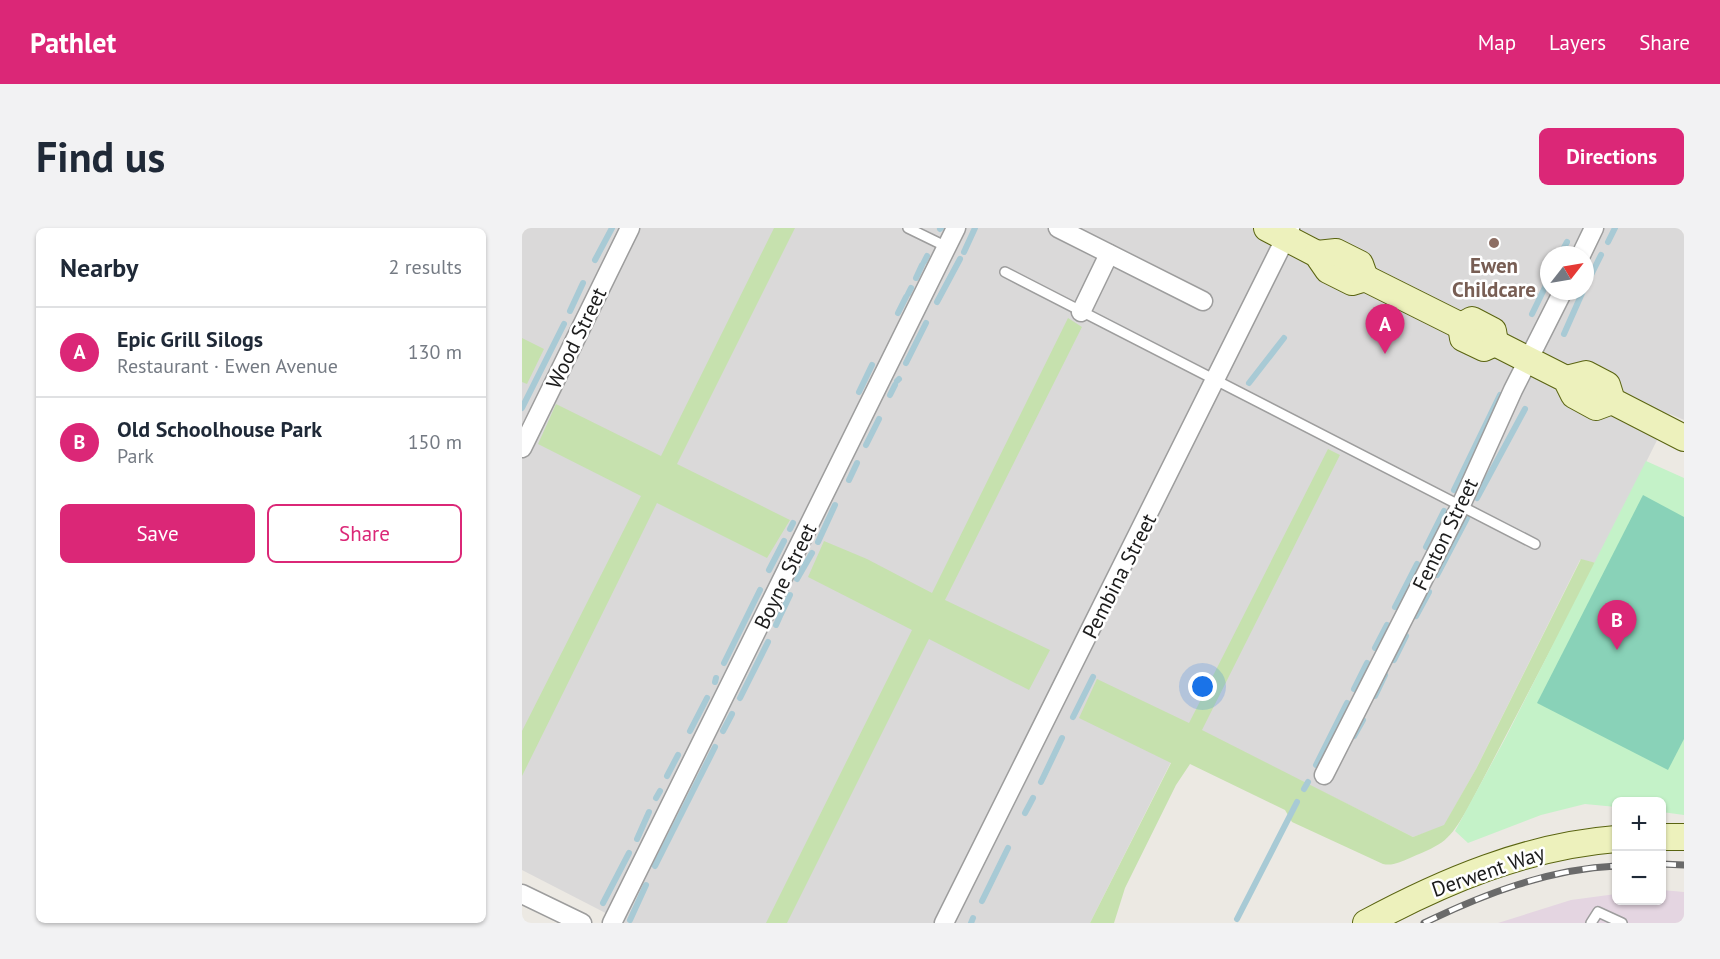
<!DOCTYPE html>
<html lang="en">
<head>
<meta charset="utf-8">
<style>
	:root { --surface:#fff; --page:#f2f2f3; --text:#1f2937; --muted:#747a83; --line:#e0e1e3; --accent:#db2777 }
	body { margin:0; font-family:"PT Sans",sans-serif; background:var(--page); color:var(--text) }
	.controls { position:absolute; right:18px; bottom:18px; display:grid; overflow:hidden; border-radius:9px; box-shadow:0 2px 4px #0004 }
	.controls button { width:54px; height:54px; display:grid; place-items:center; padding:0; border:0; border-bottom:2px solid var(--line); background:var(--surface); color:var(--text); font:30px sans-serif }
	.compass { position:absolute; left:1018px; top:18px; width:54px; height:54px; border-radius:50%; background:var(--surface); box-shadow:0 2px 4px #0004; rotate:59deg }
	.you { position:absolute; left:681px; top:459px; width:21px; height:21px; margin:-15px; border:4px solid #fff; border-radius:50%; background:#1a73e8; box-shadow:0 0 0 9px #1a73e833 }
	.badge { display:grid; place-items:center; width:39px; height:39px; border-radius:50%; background:var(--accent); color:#fff; font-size:20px; font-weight:700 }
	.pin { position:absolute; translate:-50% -50px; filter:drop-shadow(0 2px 3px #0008) }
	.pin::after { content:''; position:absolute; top:32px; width:21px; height:18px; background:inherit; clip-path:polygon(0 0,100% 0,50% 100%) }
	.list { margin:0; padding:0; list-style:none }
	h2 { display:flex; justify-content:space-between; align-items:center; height:78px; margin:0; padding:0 24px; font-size:26px }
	h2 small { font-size:20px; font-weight:400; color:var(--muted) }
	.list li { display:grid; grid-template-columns:39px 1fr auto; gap:18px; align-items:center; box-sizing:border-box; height:90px; padding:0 24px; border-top:2px solid var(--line) }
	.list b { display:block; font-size:22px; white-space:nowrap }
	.list p { margin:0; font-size:20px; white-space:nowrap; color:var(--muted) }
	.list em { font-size:20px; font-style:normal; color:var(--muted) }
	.actions { display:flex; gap:12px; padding:18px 24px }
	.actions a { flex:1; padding:14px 0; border:2px solid var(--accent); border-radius:9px; text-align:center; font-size:21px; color:var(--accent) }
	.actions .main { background:var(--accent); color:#fff }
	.map { position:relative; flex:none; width:1162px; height:695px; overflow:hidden; border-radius:9px }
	header { display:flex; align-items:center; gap:36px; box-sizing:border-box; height:84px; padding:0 30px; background:var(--accent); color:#fff }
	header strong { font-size:28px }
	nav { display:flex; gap:33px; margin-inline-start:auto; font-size:21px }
	.intro { display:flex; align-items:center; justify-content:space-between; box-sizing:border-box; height:144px; padding:0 36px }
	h1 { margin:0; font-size:42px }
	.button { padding:15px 27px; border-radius:9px; background:var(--accent); color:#fff; font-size:21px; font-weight:700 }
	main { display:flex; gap:36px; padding:0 36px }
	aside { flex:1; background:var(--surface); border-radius:9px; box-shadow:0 2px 4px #0004 }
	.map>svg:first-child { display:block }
</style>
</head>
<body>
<header>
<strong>Pathlet</strong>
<nav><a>Map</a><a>Layers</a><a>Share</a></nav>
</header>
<div class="intro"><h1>Find us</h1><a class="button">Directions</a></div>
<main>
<aside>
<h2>Nearby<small>2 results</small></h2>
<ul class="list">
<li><span class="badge">A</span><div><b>Epic Grill Silogs</b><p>Restaurant · Ewen Avenue</p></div><em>130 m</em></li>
<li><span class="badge">B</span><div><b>Old Schoolhouse Park</b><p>Park</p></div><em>150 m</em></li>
</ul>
<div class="actions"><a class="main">Save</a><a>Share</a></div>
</aside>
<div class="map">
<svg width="1162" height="695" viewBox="0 0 1162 695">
	<rect width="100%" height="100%" fill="#ece9e3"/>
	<path fill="#dad9d9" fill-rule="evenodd" d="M 0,0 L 1162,0 L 1162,192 L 1148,186 L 1074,335 L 1058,332 L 954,541 L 922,598 L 891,609 L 680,503 L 649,534 L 568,695 L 103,695 L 0,642 ZM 1027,27 L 1063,27 L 1063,63 L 1027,63 Z"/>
	<path fill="#e4d5e1" d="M 1140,662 L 1162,664 L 1162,695 L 976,695 L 1049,672 L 1094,666 L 1094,672 L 1140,672 Z"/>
	<g fill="#c6e1ae">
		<path d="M 252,0 L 273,0 L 155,236 L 268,292 L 245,330 L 135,275 L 0,548 L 0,503 L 119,268 L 16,216 L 34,176 L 139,228 Z"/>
		<path d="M 546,90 L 560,99 L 423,372 L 528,422 L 507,462 L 407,411 L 265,695 L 244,695 L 390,402 L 286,349 L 302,313 L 345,331 L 410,365 Z"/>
		<path d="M 0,110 L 22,121 L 5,156 L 0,154 Z"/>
		<path d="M 806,221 L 818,227 L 680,502 L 891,609 L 922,597 L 954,541 L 1059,331 L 1074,335 L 946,580 C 926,614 923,615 888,630 C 878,634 871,638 861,636 L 770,594 L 763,582 L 668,536 L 654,557 L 603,660 L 592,695 L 568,695 L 649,535 L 557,490 L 575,451 L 667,495 Z"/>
	</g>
	<path fill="#c4f2c8" d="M 1124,233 L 1162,250 L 1162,587 L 1140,584 L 1140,574 L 1094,574 L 1094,579 L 1063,576 L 1019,587 L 946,615 L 933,603 L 984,509 Z"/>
	<path fill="#89d2b8" d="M 1121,267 L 1162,289 L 1162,511 L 1146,542 L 1015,475 Z"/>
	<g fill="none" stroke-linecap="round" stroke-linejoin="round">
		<g stroke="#a8cad5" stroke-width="6">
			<path d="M 418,1 L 419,0"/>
			<path d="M 1086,14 L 1093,0"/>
			<path d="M 442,24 L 453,0"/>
			<path d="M 1038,27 L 1045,14"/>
			<path d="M 73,32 L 90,0"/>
			<path d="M 402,34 L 405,28"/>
			<path d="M 1068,49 L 1079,27"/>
			<path d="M 394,50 L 400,37"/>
			<path d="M 386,66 L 389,60"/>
			<path d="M 415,74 L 438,31"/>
			<path d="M 48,83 L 61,55"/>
			<path d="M 376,85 L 384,69"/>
			<path d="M 1010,86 L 1027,51"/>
			<path d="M 1042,106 L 1061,63"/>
			<path d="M 384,135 L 404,95"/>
			<path d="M 375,153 L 377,151"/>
			<path d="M 727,155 L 762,110"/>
			<path d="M 337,164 L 350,137"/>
			<path d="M 368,167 L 373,157"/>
			<path d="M 0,180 L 42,96"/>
			<path d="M 344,217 L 357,191"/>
			<path d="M 327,252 L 335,235"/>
			<path d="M 932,262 L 978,167"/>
			<path d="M 955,270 L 1003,181"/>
			<path d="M 268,301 L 271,295"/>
			<path d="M 296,314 L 313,277"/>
			<path d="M 904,319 L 922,283"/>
			<path d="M 247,342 L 262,313"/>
			<path d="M 915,347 L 945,290"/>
			<path d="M 275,351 L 290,325"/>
			<path d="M 873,379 L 895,336"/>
			<path d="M 259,386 L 268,367"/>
			<path d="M 894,388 L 907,364"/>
			<path d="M 254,397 L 258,388"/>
			<path d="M 853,420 L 865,397"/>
			<path d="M 872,432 L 884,408"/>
			<path d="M 202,435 L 238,362"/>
			<path d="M 193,454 L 194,450"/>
			<path d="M 832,461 L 845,435"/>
			<path d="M 853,468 L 863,447"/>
			<path d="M 218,470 L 246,414"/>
			<path d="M 551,489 L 571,449"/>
			<path d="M 168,503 L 185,470"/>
			<path d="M 201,503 L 210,486"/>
			<path d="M 832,508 L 841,492"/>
			<path d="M 794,537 L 825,475"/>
			<path d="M 145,548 L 156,527"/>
			<path d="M 519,554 L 540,510"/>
			<path d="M 782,561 L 786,554"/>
			<path d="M 134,570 L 138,563"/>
			<path d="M 503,585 L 511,570"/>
			<path d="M 115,611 L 127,584"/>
			<path d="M 133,638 L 193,519"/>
			<path d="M 460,673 L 486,620"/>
			<path d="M 81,675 L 107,625"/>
			<path d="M 715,691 L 775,574"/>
			<path d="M 108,692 L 124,657"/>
			<path d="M 449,695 L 451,690"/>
		</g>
		<g stroke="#9d9d9d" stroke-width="12">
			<g id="lane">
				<path d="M 386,0 L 425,19"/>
				<path d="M 483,44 L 1013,316"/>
				<path d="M 1069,695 L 1076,684 L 1100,695"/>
			</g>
		</g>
		<g stroke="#9d9d9d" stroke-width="21">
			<g id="street">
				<path d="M 536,0 L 681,73"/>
				<path d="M 1059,27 L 1072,0"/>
				<path d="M 559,84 L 587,26"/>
				<path d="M 0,220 L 108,0"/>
				<path d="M 802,547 L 939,277 L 991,162 L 1041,63"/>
				<path d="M 0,666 L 60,695"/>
				<path d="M 90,695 L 434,0"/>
				<path d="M 422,695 L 768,1"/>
			</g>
		</g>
		<g stroke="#5a6411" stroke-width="28">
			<g id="secondary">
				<path d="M 745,0 L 795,26 L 806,42 L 830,54 L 843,50 L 939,98"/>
				<path d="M 795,26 L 814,24 L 838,36 L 843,50"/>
				<path d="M 939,98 L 950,92 L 971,103 L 973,115"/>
				<path d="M 939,98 L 941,110 L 962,120 L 973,115"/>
				<path d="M 973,115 L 1044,151 L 1052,167 L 1074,179 L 1090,173"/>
				<path d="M 1044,151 L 1064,146 L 1085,157 L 1090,173 L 1162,210"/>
				<path d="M 1140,609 L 1162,609"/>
				<path d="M 844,695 C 922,653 1005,618 1094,611"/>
			</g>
		</g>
		<use href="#lane" stroke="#fff" stroke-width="9"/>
		<use href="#street" stroke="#fff" stroke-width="18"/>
		<use href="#secondary" stroke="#edf1bc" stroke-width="26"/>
		<g stroke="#6a6a6a" stroke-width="7">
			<g id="rail">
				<path d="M 1140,636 L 1162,637"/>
				<path d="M 902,695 C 962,666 1027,641 1094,638"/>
			</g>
		</g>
		<use href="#rail" stroke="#fff" stroke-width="4.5" stroke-dasharray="14" stroke-linecap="butt"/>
	</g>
	<circle fill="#8d6e63" stroke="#fff" stroke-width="2" cx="972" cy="15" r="6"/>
	<g text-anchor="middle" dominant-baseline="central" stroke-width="5" stroke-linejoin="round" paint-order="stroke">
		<g font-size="21" font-weight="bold" fill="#785e54" stroke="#fff">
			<text x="972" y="37">Ewen<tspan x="972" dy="24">Childcare</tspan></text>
		</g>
		<g font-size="21" fill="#1c1c1c" stroke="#fff">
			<text transform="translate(54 110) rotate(-64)">Wood Street</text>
			<text transform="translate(923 306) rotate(-64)">Fenton Street</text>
			<text transform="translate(263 348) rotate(-64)">Boyne Street</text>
			<text transform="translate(597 348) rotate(-63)">Pembina Street</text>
			<text transform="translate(966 643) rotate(-19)">Derwent Way</text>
		</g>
	</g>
</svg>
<div class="controls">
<button>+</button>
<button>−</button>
</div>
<svg class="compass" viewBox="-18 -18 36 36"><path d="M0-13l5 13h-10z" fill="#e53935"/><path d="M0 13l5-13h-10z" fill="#747a83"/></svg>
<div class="you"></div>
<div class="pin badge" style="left:863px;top:126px">A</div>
<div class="pin badge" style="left:1095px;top:422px">B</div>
</div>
</main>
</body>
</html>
